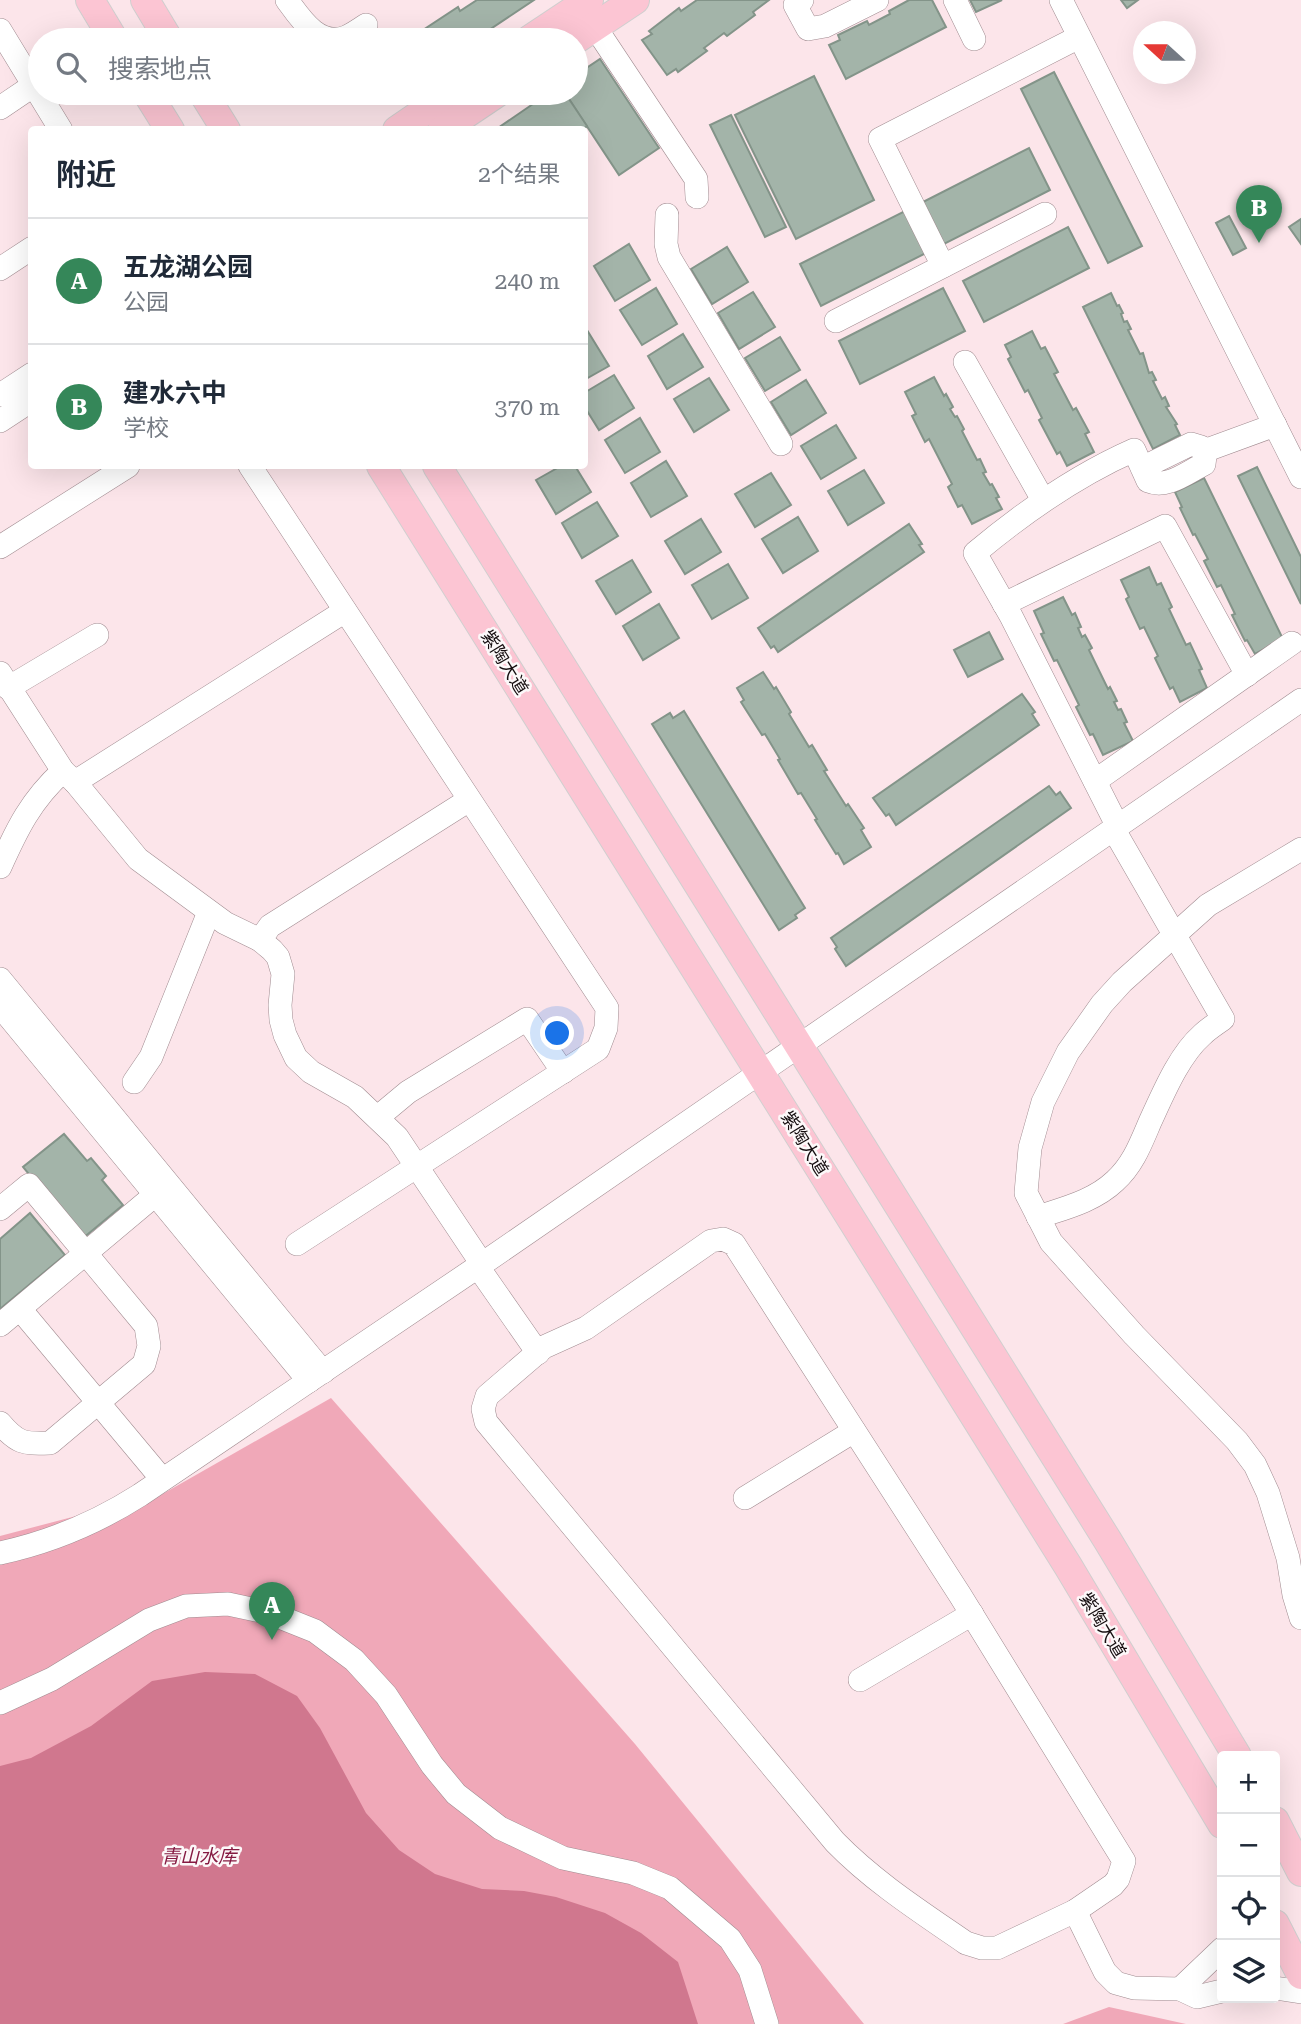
<!DOCTYPE html>
<html lang="zh">
<head>
<meta charset="utf-8">
<style>
	:root { --surface:#fff; --page:#f2f2f3; --text:#1f2937; --muted:#747a83; --line:#e0e1e3; --accent:#358759 }
	body { margin:0; font-family:"Roboto Serif","Noto Sans SC",serif; background:var(--page); color:var(--text) }
	.controls { position:absolute; right:21px; bottom:21px; display:grid; overflow:hidden; border-radius:7px; box-shadow:0 7px 28px #0002 }
	.controls button { width:63px; height:63px; display:grid; place-items:center; padding:0; border:0; border-bottom:2px solid var(--line); background:var(--surface); color:var(--text); font:35px sans-serif }
	.compass { position:absolute; left:1133px; top:21px; width:63px; height:63px; border-radius:50%; background:var(--surface); box-shadow:0 7px 28px #0002; rotate:291deg }
	.you { position:absolute; left:558px; top:1034px; width:24px; height:24px; margin:-18px; border:5px solid #fff; border-radius:50%; background:#1a73e8; box-shadow:0 0 0 10px #1a73e833 }
	.badge { display:grid; place-items:center; width:46px; height:46px; border-radius:50%; background:var(--accent); color:#fff; font-size:23px; font-weight:700 }
	.pin { position:absolute; translate:-50% -58px; filter:drop-shadow(0 2px 4px #0008) }
	.pin::after { content:''; position:absolute; top:37px; width:24px; height:21px; background:inherit; clip-path:polygon(0 0,100% 0,50% 100%) }
	.list { margin:0; padding:0; list-style:none }
	h2 { display:flex; justify-content:space-between; align-items:center; height:91px; margin:0; padding:0 28px; font-size:30px }
	h2 small { font-size:23px; font-weight:400; color:var(--muted) }
	.list li { display:grid; grid-template-columns:46px 1fr auto; gap:21px; align-items:center; box-sizing:border-box; height:126px; padding:0 28px; border-top:2px solid var(--line) }
	.list b { display:block; font-size:26px; white-space:nowrap }
	.list p { margin:0; font-size:23px; white-space:nowrap; color:var(--muted) }
	.list em { font-size:23px; font-style:normal; color:var(--muted) }
	.icon { flex:none; width:38px; height:38px; fill:none; stroke:currentColor; stroke-width:2; stroke-linecap:round; stroke-linejoin:round }
	.map { position:relative; flex:none; width:1301px; height:2024px; overflow:hidden }
	.search { position:absolute; background:var(--surface); box-shadow:0 7px 28px #0002; left:28px; top:28px; width:560px; height:77px; display:flex; align-items:center; gap:18px; box-sizing:border-box; padding:0 24px; border-radius:38px; color:var(--muted); font-size:26px }
	.panel { position:absolute; background:var(--surface); box-shadow:0 7px 28px #0002; left:28px; top:126px; width:560px; height:343px; border-radius:7px }
	.map>svg:first-child { display:block }
</style>
</head>
<body>
<div class="map">
<svg width="1301" height="2024" viewBox="0 0 1301 2024">
	<rect width="100%" height="100%" fill="#fce5ea"/>
	<g fill="#f0a8b8">
		<path d="M 331,1398 L 635,1744 L 864,2024 L 0,2024 L 0,1536 L 80,1515 L 131,1512 Z"/>
		<path d="M 1109,2007 L 1186,2024 L 1063,2024 Z"/>
	</g>
	<path fill="#d0778e" d="M 205,1672 L 255,1674 L 297,1696 L 320,1728 L 366,1813 L 399,1850 L 435,1874 L 482,1889 L 524,1891 L 556,1897 L 605,1913 L 641,1933 L 678,1962 L 698,2024 L 0,2024 L 0,1766 L 31,1758 L 91,1726 L 152,1681 Z"/>
	<g fill="#a3b4a9" stroke="#839489" stroke-width="2">
		<path d="M 477,0 L 534,0 L 474,40 L 417,40 L 423,36 L 420,32 L 458,7 L 460,11 Z"/>
		<path d="M 697,0 L 769,0 L 753,12 L 755,15 L 727,36 L 724,33 L 704,48 L 707,51 L 678,72 L 676,69 L 667,75 L 642,40 L 652,34 L 649,31 L 679,8 L 681,11 Z"/>
		<path d="M 909,0 L 932,0 L 946,27 L 846,79 L 829,45 L 840,40 L 838,35 L 867,21 L 869,25 L 890,14 L 889,11 Z"/>
		<path d="M 970,0 L 1002,0 L 976,12 Z"/>
		<path d="M 1121,0 L 1138,0 L 1127,8 Z"/>
		<path d="M 600,59 L 659,148 L 619,175 L 565,93 L 576,93 L 576,75 Z"/>
		<path d="M 1054,72 L 1142,246 L 1108,263 L 1021,89 Z"/>
		<path d="M 814,76 L 874,200 L 796,239 L 735,115 Z"/>
		<path d="M 549,93 L 565,93 L 587,126 L 583,130 L 495,130 Z"/>
		<path d="M 731,115 L 786,227 L 765,237 L 710,125 Z"/>
		<path d="M 1029,148 L 1050,190 L 944,244 L 923,202 Z"/>
		<path d="M 905,211 L 926,253 L 821,306 L 800,264 Z"/>
		<path d="M 1229,216 L 1246,248 L 1233,255 L 1216,223 Z"/>
		<path d="M 1301,219 L 1301,244 L 1289,227 Z"/>
		<path d="M 1068,227 L 1089,268 L 984,322 L 963,281 Z"/>
		<path d="M 629,244 L 650,280 L 615,301 L 594,266 Z"/>
		<path d="M 727,247 L 748,282 L 712,304 L 691,269 Z"/>
		<path d="M 656,288 L 677,324 L 642,345 L 620,310 Z"/>
		<path d="M 943,288 L 965,331 L 860,384 L 839,341 Z"/>
		<path d="M 753,292 L 775,327 L 739,349 L 718,313 Z"/>
		<path d="M 1111,293 L 1117,306 L 1119,305 L 1123,313 L 1121,314 L 1124,322 L 1127,321 L 1131,329 L 1128,330 L 1140,354 L 1143,353 L 1149,373 L 1152,372 L 1156,380 L 1153,381 L 1162,399 L 1165,397 L 1169,406 L 1166,407 L 1177,424 L 1175,425 L 1180,435 L 1153,449 L 1083,307 Z"/>
		<path d="M 587,330 L 609,366 L 584,380 L 584,332 Z"/>
		<path d="M 1032,331 L 1041,349 L 1045,347 L 1058,372 L 1054,374 L 1073,410 L 1076,408 L 1089,432 L 1085,434 L 1094,452 L 1067,466 L 1060,452 L 1057,454 L 1039,420 L 1042,418 L 1028,390 L 1025,392 L 1008,359 L 1011,357 L 1005,345 Z"/>
		<path d="M 683,334 L 703,367 L 667,389 L 648,356 Z"/>
		<path d="M 780,337 L 800,370 L 765,391 L 745,358 Z"/>
		<path d="M 614,375 L 634,408 L 599,430 L 584,406 L 584,393 Z"/>
		<path d="M 934,377 L 944,396 L 946,394 L 953,407 L 950,409 L 955,417 L 957,416 L 964,429 L 962,431 L 977,460 L 980,459 L 986,472 L 983,473 L 990,485 L 992,484 L 999,497 L 996,498 L 1002,509 L 972,524 L 962,505 L 958,507 L 948,487 L 952,484 L 929,439 L 925,442 L 912,416 L 916,414 L 905,392 Z"/>
		<path d="M 709,378 L 729,410 L 694,432 L 674,399 Z"/>
		<path d="M 806,380 L 826,413 L 791,435 L 771,402 Z"/>
		<path d="M 640,418 L 660,452 L 625,473 L 605,440 Z"/>
		<path d="M 836,425 L 856,458 L 821,479 L 801,446 Z"/>
		<path d="M 666,461 L 687,496 L 651,517 L 631,483 Z"/>
		<path d="M 561,466 L 575,466 L 591,492 L 556,514 L 536,480 Z"/>
		<path d="M 1257,467 L 1301,557 L 1301,604 L 1238,476 Z"/>
		<path d="M 864,470 L 884,503 L 848,525 L 828,491 Z"/>
		<path d="M 771,473 L 791,505 L 755,527 L 735,494 Z"/>
		<path d="M 1204,478 L 1283,639 L 1255,654 L 1247,640 L 1245,641 L 1232,615 L 1235,614 L 1221,585 L 1217,587 L 1204,561 L 1208,559 L 1195,534 L 1193,535 L 1180,508 L 1182,507 L 1175,492 Z"/>
		<path d="M 597,502 L 618,536 L 582,558 L 562,523 Z"/>
		<path d="M 798,517 L 818,551 L 783,573 L 762,539 Z"/>
		<path d="M 701,519 L 721,552 L 685,574 L 665,541 Z"/>
		<path d="M 909,524 L 922,544 L 919,545 L 924,552 L 778,652 L 774,646 L 771,648 L 758,628 Z"/>
		<path d="M 632,560 L 651,592 L 616,614 L 596,581 Z"/>
		<path d="M 728,564 L 748,598 L 712,619 L 692,585 Z"/>
		<path d="M 1149,567 L 1157,585 L 1161,583 L 1172,607 L 1169,609 L 1186,645 L 1190,643 L 1202,669 L 1199,670 L 1207,688 L 1180,702 L 1173,687 L 1170,689 L 1155,658 L 1158,656 L 1144,627 L 1140,629 L 1126,599 L 1129,597 L 1121,580 Z"/>
		<path d="M 1063,597 L 1072,615 L 1075,613 L 1081,627 L 1078,628 L 1082,637 L 1085,635 L 1092,648 L 1089,650 L 1108,689 L 1110,687 L 1117,701 L 1114,702 L 1118,710 L 1121,709 L 1127,722 L 1124,723 L 1133,741 L 1103,755 L 1093,734 L 1090,735 L 1076,707 L 1079,705 L 1057,660 L 1054,661 L 1041,634 L 1044,633 L 1034,611 Z"/>
		<path d="M 659,604 L 679,638 L 643,660 L 623,626 Z"/>
		<path d="M 989,632 L 1003,659 L 968,677 L 954,650 Z"/>
		<path d="M 763,672 L 774,689 L 776,687 L 791,712 L 789,714 L 809,747 L 812,745 L 827,770 L 824,771 L 846,806 L 848,804 L 864,828 L 861,830 L 871,847 L 844,864 L 838,853 L 836,854 L 815,820 L 817,819 L 801,793 L 798,794 L 778,760 L 780,759 L 765,734 L 762,735 L 741,702 L 744,700 L 737,688 Z"/>
		<path d="M 1022,694 L 1035,712 L 1032,714 L 1039,725 L 896,825 L 889,814 L 886,816 L 873,798 Z"/>
		<path d="M 684,711 L 805,908 L 795,915 L 797,918 L 779,930 L 652,724 L 670,713 L 673,718 Z"/>
		<path d="M 1049,786 L 1056,795 L 1060,792 L 1071,808 L 846,966 L 835,949 L 837,947 L 831,938 Z"/>
		<path d="M 64,1134 L 87,1161 L 91,1158 L 106,1176 L 102,1180 L 123,1205 L 82,1239 L 23,1167 Z"/>
		<path d="M 30,1213 L 65,1255 L 0,1309 L 0,1239 Z"/>
	</g>
	<g fill="none" stroke-linecap="round" stroke-linejoin="round">
		<g stroke="#a18c91" stroke-width="24">
			<g id="minor">
				<path d="M 287,0 C 300,18 319,48 346,37 C 353,34 360,29 366,25"/>
				<path d="M 802,0 L 795,5 L 808,29 L 825,26 L 877,0"/>
				<path d="M 955,0 L 974,39"/>
				<path d="M 1061,0 L 1301,477"/>
				<path d="M 595,27 L 696,179 L 697,197"/>
				<path d="M 0,30 L 61,130"/>
				<path d="M 0,108 L 34,85"/>
				<path d="M 667,215 L 666,244 L 669,257 L 781,444"/>
				<path d="M 943,266 L 880,139 L 1079,37"/>
				<path d="M 0,269 L 32,248"/>
				<path d="M 836,321 L 1045,214"/>
				<path d="M 965,362 L 1043,500"/>
				<path d="M 0,395 L 32,374"/>
				<path d="M 0,421 L 32,400"/>
				<path d="M 1204,451 L 1275,425"/>
				<path d="M 250,466 L 607,1008 L 606,1028 L 598,1049 L 297,1244"/>
				<path d="M 0,547 L 128,466"/>
				<path d="M 1004,604 L 1165,526 L 1247,675"/>
				<path d="M 0,673 L 63,771 L 75,782 L 138,859 L 225,923 L 260,940 L 272,950 L 278,957 L 283,974 L 280,1005 L 281,1020 L 285,1035 L 296,1058 L 311,1072 L 355,1097 L 397,1137 L 482,1264"/>
				<path d="M 8,688 L 97,635"/>
				<path d="M 1095,781 L 1292,643"/>
				<path d="M 75,782 L 345,611"/>
				<path d="M 1118,827 L 1011,616 L 975,553 C 1024,512 1075,476 1134,450 L 1148,481 C 1167,489 1186,473 1204,464 L 1205,456 L 1201,447 L 1191,444 L 1142,468"/>
				<path d="M 1301,849 L 1208,905 L 1122,982 L 1102,1004 L 1068,1052 L 1043,1102 L 1030,1148 L 1026,1193 L 1051,1242 L 1134,1335 L 1237,1441 L 1255,1465 L 1268,1493 L 1288,1558 L 1294,1595 L 1301,1618"/>
				<path d="M 0,867 C 17,829 31,800 63,771"/>
				<path d="M 260,940 L 270,926 L 469,800"/>
				<path d="M 0,979 L 323,1372"/>
				<path d="M 0,1006 L 309,1381"/>
				<path d="M 134,1082 L 151,1057 L 209,912"/>
				<path d="M 378,1117 L 408,1092 L 527,1019 L 563,1072"/>
				<path d="M 0,1209 L 29,1185 L 146,1326 L 149,1346 L 144,1364 L 50,1443 C 23,1444 17,1443 0,1423"/>
				<path d="M 1038,1217 C 1065,1208 1094,1201 1115,1181 C 1133,1165 1141,1143 1150,1122 C 1163,1094 1179,1055 1202,1035 C 1208,1029 1216,1024 1223,1019 L 1114,830"/>
				<path d="M 723,1239 L 734,1244 L 960,1595 L 1124,1861 L 1118,1879 L 1113,1885 L 1075,1911 L 997,1948 L 982,1948 L 966,1943 C 921,1912 874,1882 835,1842 L 486,1422 L 483,1409 L 487,1396 L 544,1347 L 586,1328 L 711,1241 Z"/>
				<path d="M 478,1267 L 538,1353"/>
				<path d="M 20,1309 L 162,1479"/>
				<path d="M 0,1325 L 155,1195"/>
				<path d="M 745,1498 L 854,1431"/>
				<path d="M 0,1553 C 51,1542 96,1523 140,1495 L 482,1264 L 1301,700"/>
				<path d="M 860,1680 L 972,1614"/>
				<path d="M 0,1703 L 52,1679 L 149,1620 L 186,1606 L 228,1604 L 270,1613 L 315,1631 L 354,1660 L 386,1695 L 432,1765 L 456,1794 L 500,1828 L 563,1858 L 633,1873 L 670,1888 L 730,1939 L 750,1970 L 767,2024"/>
				<path d="M 1075,1911 L 1105,1972 L 1116,1983 L 1134,1988 L 1180,1989 L 1197,1997 L 1222,1991"/>
				<path d="M 1275,1988 L 1301,1992"/>
				<path d="M 1180,1989 L 1222,1949"/>
			</g>
		</g>
		<g stroke="#d0cfcf" stroke-width="30">
			<g id="major">
				<path d="M 90,0 L 114,40"/>
				<path d="M 145,0 L 169,40"/>
				<path d="M 529,40 L 589,0"/>
				<path d="M 575,40 L 635,0"/>
				<path d="M 147,93 L 170,130"/>
				<path d="M 203,93 L 226,130"/>
				<path d="M 397,130 L 451,93"/>
				<path d="M 442,130 L 497,93"/>
				<path d="M 381,466 L 1068,1566 L 1222,1824"/>
				<path d="M 437,466 L 1108,1541 L 1237,1756"/>
				<path d="M 1275,1821 L 1301,1872"/>
				<path d="M 1275,1924 L 1301,1975"/>
			</g>
		</g>
		<use href="#minor" stroke="#fff" stroke-width="23"/>
		<use href="#major" stroke="#fcc5d3" stroke-width="28"/>
	</g>
	<g text-anchor="middle" dominant-baseline="central" stroke-width="5" stroke-linejoin="round" paint-order="stroke">
		<g font-size="18" fill="#160e10" stroke="#fcf8f9">
			<text transform="translate(505 662) rotate(58)">紫陶大道</text>
			<text transform="translate(805 1143) rotate(58)">紫陶大道</text>
			<text transform="translate(1103 1625) rotate(59)">紫陶大道</text>
		</g>
		<g font-size="19" font-style="italic" fill="#851a42" stroke="#fcf8f9">
			<text x="199" y="1856">青山水库</text>
		</g>
	</g>
</svg>
<div class="controls">
<button>+</button>
<button>−</button>
<button><svg class="icon" aria-label="locate" viewBox="0 0 24 24"><circle cx="12" cy="12" r="6"/><path d="M12 2v4M12 18v4M2 12h4M18 12h4"/></svg></button>
<button><svg class="icon" aria-label="layers" viewBox="0 0 24 24"><path d="M12 4l9 5-9 5-9-5zM3 14l9 5 9-5"/></svg></button>
</div>
<svg class="compass" viewBox="-18 -18 36 36"><path d="M0-13l5 13h-10z" fill="#e53935"/><path d="M0 13l5-13h-10z" fill="#747a83"/></svg>
<div class="you"></div>
<div class="pin badge" style="left:272px;top:1640px">A</div>
<div class="pin badge" style="left:1259px;top:243px">B</div>
<div class="search"><svg class="icon" aria-label="search" viewBox="0 0 24 24"><circle cx="10" cy="10" r="6"/><path d="M15 15l6 6"/></svg>搜索地点</div>
<section class="panel">
<h2>附近<small>2个结果</small></h2>
<ul class="list">
<li><span class="badge">A</span><div><b>五龙湖公园</b><p>公园</p></div><em>240 m</em></li>
<li><span class="badge">B</span><div><b>建水六中</b><p>学校</p></div><em>370 m</em></li>
</ul>
</section>
</div>
</body>
</html>
